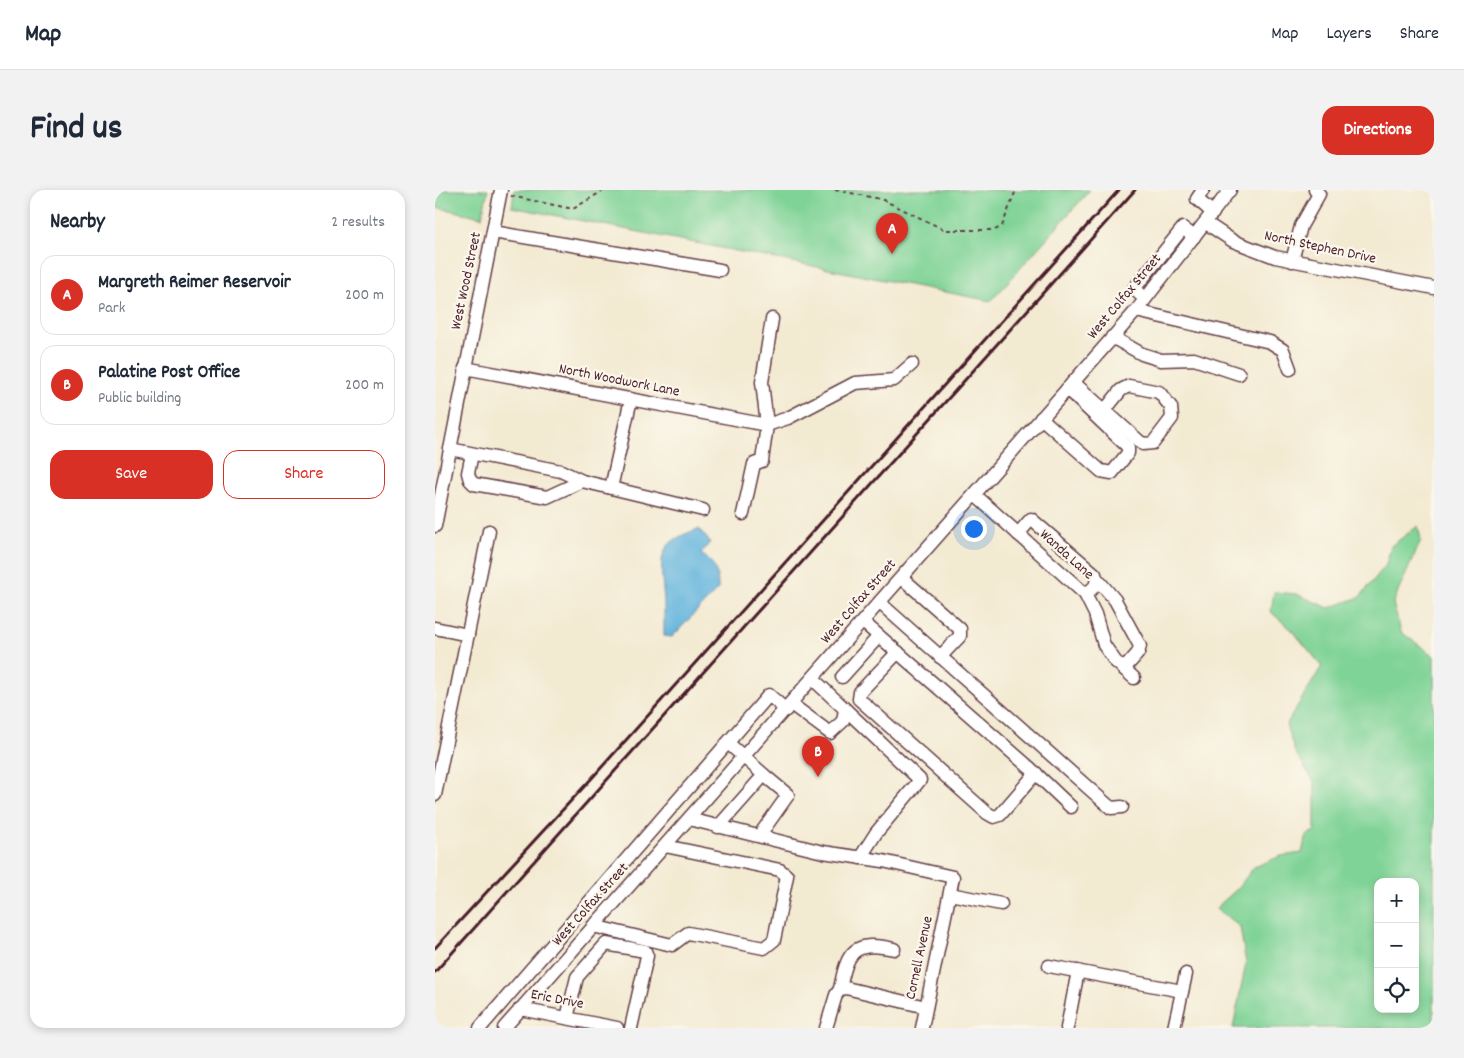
<!DOCTYPE html>
<html lang="en">
<head>
<meta charset="utf-8">
<style>
	:root { --surface:#fff; --page:#f2f2f3; --text:#1f2937; --muted:#747a83; --line:#e0e1e3; --accent:#d93025 }
	body { margin:0; font-family:Dekko,sans-serif; background:var(--page); color:var(--text) }
	.controls { position:absolute; right:15px; bottom:15px; display:grid; overflow:hidden; border-radius:10px; box-shadow:0 2px 8px #0003 }
	.controls button { width:45px; height:45px; display:grid; place-items:center; padding:0; border:0; border-bottom:1px solid var(--line); background:var(--surface); color:var(--text); font:25px sans-serif }
	.you { position:absolute; left:538px; top:338px; width:18px; height:18px; margin:-12px; border:4px solid #fff; border-radius:50%; background:#1a73e8; box-shadow:0 0 0 8px #1a73e833 }
	.badge { display:grid; place-items:center; width:32px; height:32px; border-radius:50%; background:var(--accent); color:#fff; font-size:16px; font-weight:700 }
	.pin { position:absolute; translate:-50% -41px; filter:drop-shadow(0 1px 2px #0008) }
	.pin::after { content:''; position:absolute; top:26px; width:18px; height:15px; background:inherit; clip-path:polygon(0 0,100% 0,50% 100%) }
	.list { margin:0; padding:0; list-style:none }
	h2 { display:flex; justify-content:space-between; align-items:center; height:65px; margin:0; padding:0 20px; font-size:21px }
	h2 small { font-size:16px; font-weight:400; color:var(--muted) }
	.list li { display:grid; grid-template-columns:32px 1fr auto; gap:15px; align-items:center; box-sizing:border-box; height:80px; margin:0 10px 10px; padding:0 10px; border:1px solid var(--line); border-radius:15px }
	.list b { display:block; font-size:19px; white-space:nowrap }
	.list p { margin:0; font-size:16px; white-space:nowrap; color:var(--muted) }
	.list em { font-size:16px; font-style:normal; color:var(--muted) }
	.actions { display:flex; gap:10px; padding:15px 20px }
	.actions a { flex:1; padding:11px 0; border:1px solid var(--accent); border-radius:15px; text-align:center; font-size:18px; color:var(--accent) }
	.actions .main { background:var(--accent); color:#fff }
	.icon { flex:none; width:28px; height:28px; fill:none; stroke:currentColor; stroke-width:2; stroke-linecap:round; stroke-linejoin:round }
	.map { position:relative; flex:none; width:999px; height:838px; overflow:hidden; border-radius:15px }
	header { display:flex; align-items:center; gap:30px; box-sizing:border-box; height:70px; padding:0 25px; background:var(--surface); border-bottom:1px solid var(--line) }
	header strong { font-size:24px }
	nav { display:flex; gap:28px; margin-inline-start:auto; font-size:18px }
	.intro { display:flex; align-items:center; justify-content:space-between; box-sizing:border-box; height:120px; padding:0 30px }
	h1 { margin:0; font-size:35px }
	.button { padding:12px 22px; border-radius:15px; background:var(--accent); color:#fff; font-size:18px; font-weight:700 }
	main { display:flex; gap:30px; padding:0 30px }
	aside { flex:1; background:var(--surface); border-radius:15px; box-shadow:0 2px 8px #0003 }
	.map>svg:first-child { display:block }
</style>
</head>
<body>
<header>
<strong>Map</strong>
<nav><a>Map</a><a>Layers</a><a>Share</a></nav>
</header>
<div class="intro"><h1>Find us</h1><a class="button">Directions</a></div>
<main>
<aside>
<h2>Nearby<small>2 results</small></h2>
<ul class="list">
<li><span class="badge">A</span><div><b>Margreth Reimer Reservoir</b><p>Park</p></div><em>200 m</em></li>
<li><span class="badge">B</span><div><b>Palatine Post Office</b><p>Public building</p></div><em>200 m</em></li>
</ul>
<div class="actions"><a class="main">Save</a><a>Share</a></div>
</aside>
<div class="map">
<svg width="999" height="838" viewBox="0 0 999 838">
	<rect width="100%" height="100%" fill="#fbf7ec"/>
	<filter id="ink" filterUnits="userSpaceOnUse"><feTurbulence type="fractalNoise" baseFrequency=".02" numOctaves="2"/><feDisplacementMap in="SourceGraphic" scale="10" xChannelSelector="R" yChannelSelector="G"/><feConvolveMatrix kernelMatrix="1 2 1 2 8 2 1 2 1" color-interpolation-filters="sRGB"/></filter>
	<filter id="wash" filterUnits="userSpaceOnUse"><feTurbulence type="fractalNoise" baseFrequency=".0096" numOctaves="4" result="noise"/><feDisplacementMap in="SourceGraphic" scale="20" xChannelSelector="R" yChannelSelector="G"/><feGaussianBlur stdDeviation="1.12" result="paint"/><feColorMatrix in="noise" values="0 0 0 0 0 0 0 0 0 0 0 0 0 0 0 0 0 1.4 0 .05"/><feComposite in="paint" operator="in"/></filter>
	<g filter="url(#wash)">
		<rect width="100%" height="100%" fill="#f3ead2"/>
		<g fill="#7fd396" stroke="#647960" fill-rule="evenodd">
			<path d="M 0,0 L 53,0 L 47,27 L 0,17 Z"/>
			<path d="M 79,0 L 655,0 L 556,111 L 77,17 Z"/>
			<path d="M 983,336 L 986,350 L 958,413 L 966,442 L 999,466 L 999,838 L 798,838 L 811,773 L 805,737 L 781,718 L 803,698 L 819,677 L 846,666 L 867,663 L 871,645 L 880,641 L 880,593 L 860,562 L 851,535 L 887,476 L 857,440 L 836,422 L 839,402 L 861,404 L 894,418 L 925,407 L 951,375 L 956,356 ZM 943,692 L 980,692 L 980,819 L 943,819 Z"/>
		</g>
		<path fill="#62b4dd" stroke="#566a84" d="M 264,339 L 275,352 L 266,364 C 281,373 283,383 283,399 L 237,447 L 229,446 C 229,434 229,422 229,411 C 226,370 218,353 264,339 Z"/>
	</g>
	<g filter="url(#ink)">
		<g fill="none" stroke-linecap="round" stroke-linejoin="round">
			<g stroke="#633d44" stroke-width="15">
				<g id="minor">
					<path d="M 768,0 L 762,9 L 778,23"/>
					<path d="M 771,33 L 798,51 L 840,67 L 999,98"/>
					<path d="M 58,42 L 285,80"/>
					<path d="M 857,71 L 866,36 L 884,4 L 880,0"/>
					<path d="M 710,109 L 699,99 L 748,38 L 759,47"/>
					<path d="M 701,121 L 835,152 L 848,160 L 855,179"/>
					<path d="M 677,147 L 707,164 L 726,170 L 759,169 L 804,184"/>
					<path d="M 30,178 L 332,235 L 353,228 L 420,193 L 459,190 L 477,174"/>
					<path d="M 638,192 L 704,251 L 708,254 L 718,253 L 737,228 L 736,217 L 724,202 L 694,196 L 686,200 L 670,220"/>
					<path d="M 606,228 L 666,281 L 677,283 L 693,263 L 693,257 L 632,199"/>
					<path d="M 15,259 L 126,281 L 147,291 L 268,320"/>
					<path d="M 37,264 L 33,283 L 35,290 L 39,294 L 112,307 L 147,291"/>
					<path d="M 176,298 L 196,209"/>
					<path d="M 540,305 L 650,404 L 660,424 L 669,455 L 680,471 L 699,488"/>
					<path d="M 308,324 L 319,274 L 327,271 L 332,235 L 327,192 L 337,129"/>
					<path d="M 0,336 L 66,0"/>
					<path d="M 583,344 L 596,329 L 660,384 C 664,395 659,398 650,404"/>
					<path d="M 467,388 L 525,439 L 525,446 L 505,467"/>
					<path d="M 663,390 L 680,410 L 705,456 L 703,463 L 689,479"/>
					<path d="M 445,413 L 676,618 L 687,617"/>
					<path d="M 0,438 L 33,445"/>
					<path d="M 444,446 L 595,578 L 636,617"/>
					<path d="M 463,462 L 425,502 L 424,509 L 552,623 L 559,627 L 565,625 L 601,583"/>
					<path d="M 407,487 L 444,446 L 428,432"/>
					<path d="M 356,514 L 395,543 L 408,531 L 410,519 L 378,489"/>
					<path d="M 410,519 L 485,590 L 441,643 L 425,668"/>
					<path d="M 0,605 L 54,341"/>
					<path d="M 254,629 L 388,662 L 448,671 L 518,687 L 487,838"/>
					<path d="M 283,637 L 329,585 L 293,553"/>
					<path d="M 324,646 L 353,605 L 329,585"/>
					<path d="M 515,704 L 566,714"/>
					<path d="M 158,736 L 237,755 L 253,743 L 329,758 L 339,750 L 352,686 L 345,680 L 230,656"/>
					<path d="M 614,776 L 747,801"/>
					<path d="M 405,799 C 412,761 419,750 459,759"/>
					<path d="M 85,819 L 182,838"/>
					<path d="M 132,828 L 142,787 L 171,754 L 210,761 L 212,766 L 196,838"/>
					<path d="M 45,838 L 334,505 L 351,520"/>
					<path d="M 69,838 L 701,121 L 795,0"/>
					<path d="M 391,838 L 401,805 L 405,799 L 411,798 L 491,817"/>
					<path d="M 632,838 L 643,781"/>
					<path d="M 739,838 L 751,784"/>
				</g>
			</g>
			<g stroke="#633d44" stroke-width="2" stroke-dasharray="4 4" stroke-linecap="butt">
				<path d="M 400,0 L 446,9 L 510,40 L 560,40 L 567,36 L 581,0"/>
				<path d="M 76,6 L 138,19 L 169,0"/>
			</g>
			<use href="#minor" stroke="#fff" stroke-width="12"/>
			<g stroke="#4a1f2b" stroke-width="3">
				<path d="M 0,758 L 157,588 L 684,0"/>
				<path d="M 0,782 L 700,0"/>
			</g>
		</g>
	</g>
	<g text-anchor="middle" dominant-baseline="central" stroke-width="4.5" stroke-linejoin="round" paint-order="stroke">
		<g font-size="15" fill="#4a1f2b" stroke="#fbf7ec">
			<text transform="translate(885 58) rotate(12)">North Stephen Drive</text>
			<text transform="translate(32 91) rotate(-78)">West Wood Street</text>
			<text transform="translate(690 107) rotate(-50)">West Colfax Street</text>
			<text transform="translate(184 191) rotate(11)">North Woodwork Lane</text>
			<text transform="translate(631 365) rotate(42)">Wanda Lane</text>
			<text transform="translate(424 412) rotate(-49)">West Colfax Street</text>
			<text transform="translate(156 715) rotate(-48)">West Colfax Street</text>
			<text transform="translate(485 768) rotate(-78)">Cornell Avenue</text>
			<text transform="translate(122 810) rotate(11)">Eric Drive</text>
		</g>
	</g>
</svg>
<div class="controls">
<button>+</button>
<button>−</button>
<button><svg class="icon" aria-label="locate" viewBox="0 0 24 24"><circle cx="12" cy="12" r="6"/><path d="M12 2v4M12 18v4M2 12h4M18 12h4"/></svg></button>
</div>
<div class="you"></div>
<div class="pin badge" style="left:457px;top:64px">A</div>
<div class="pin badge" style="left:383px;top:587px">B</div>
</div>
</main>
</body>
</html>
